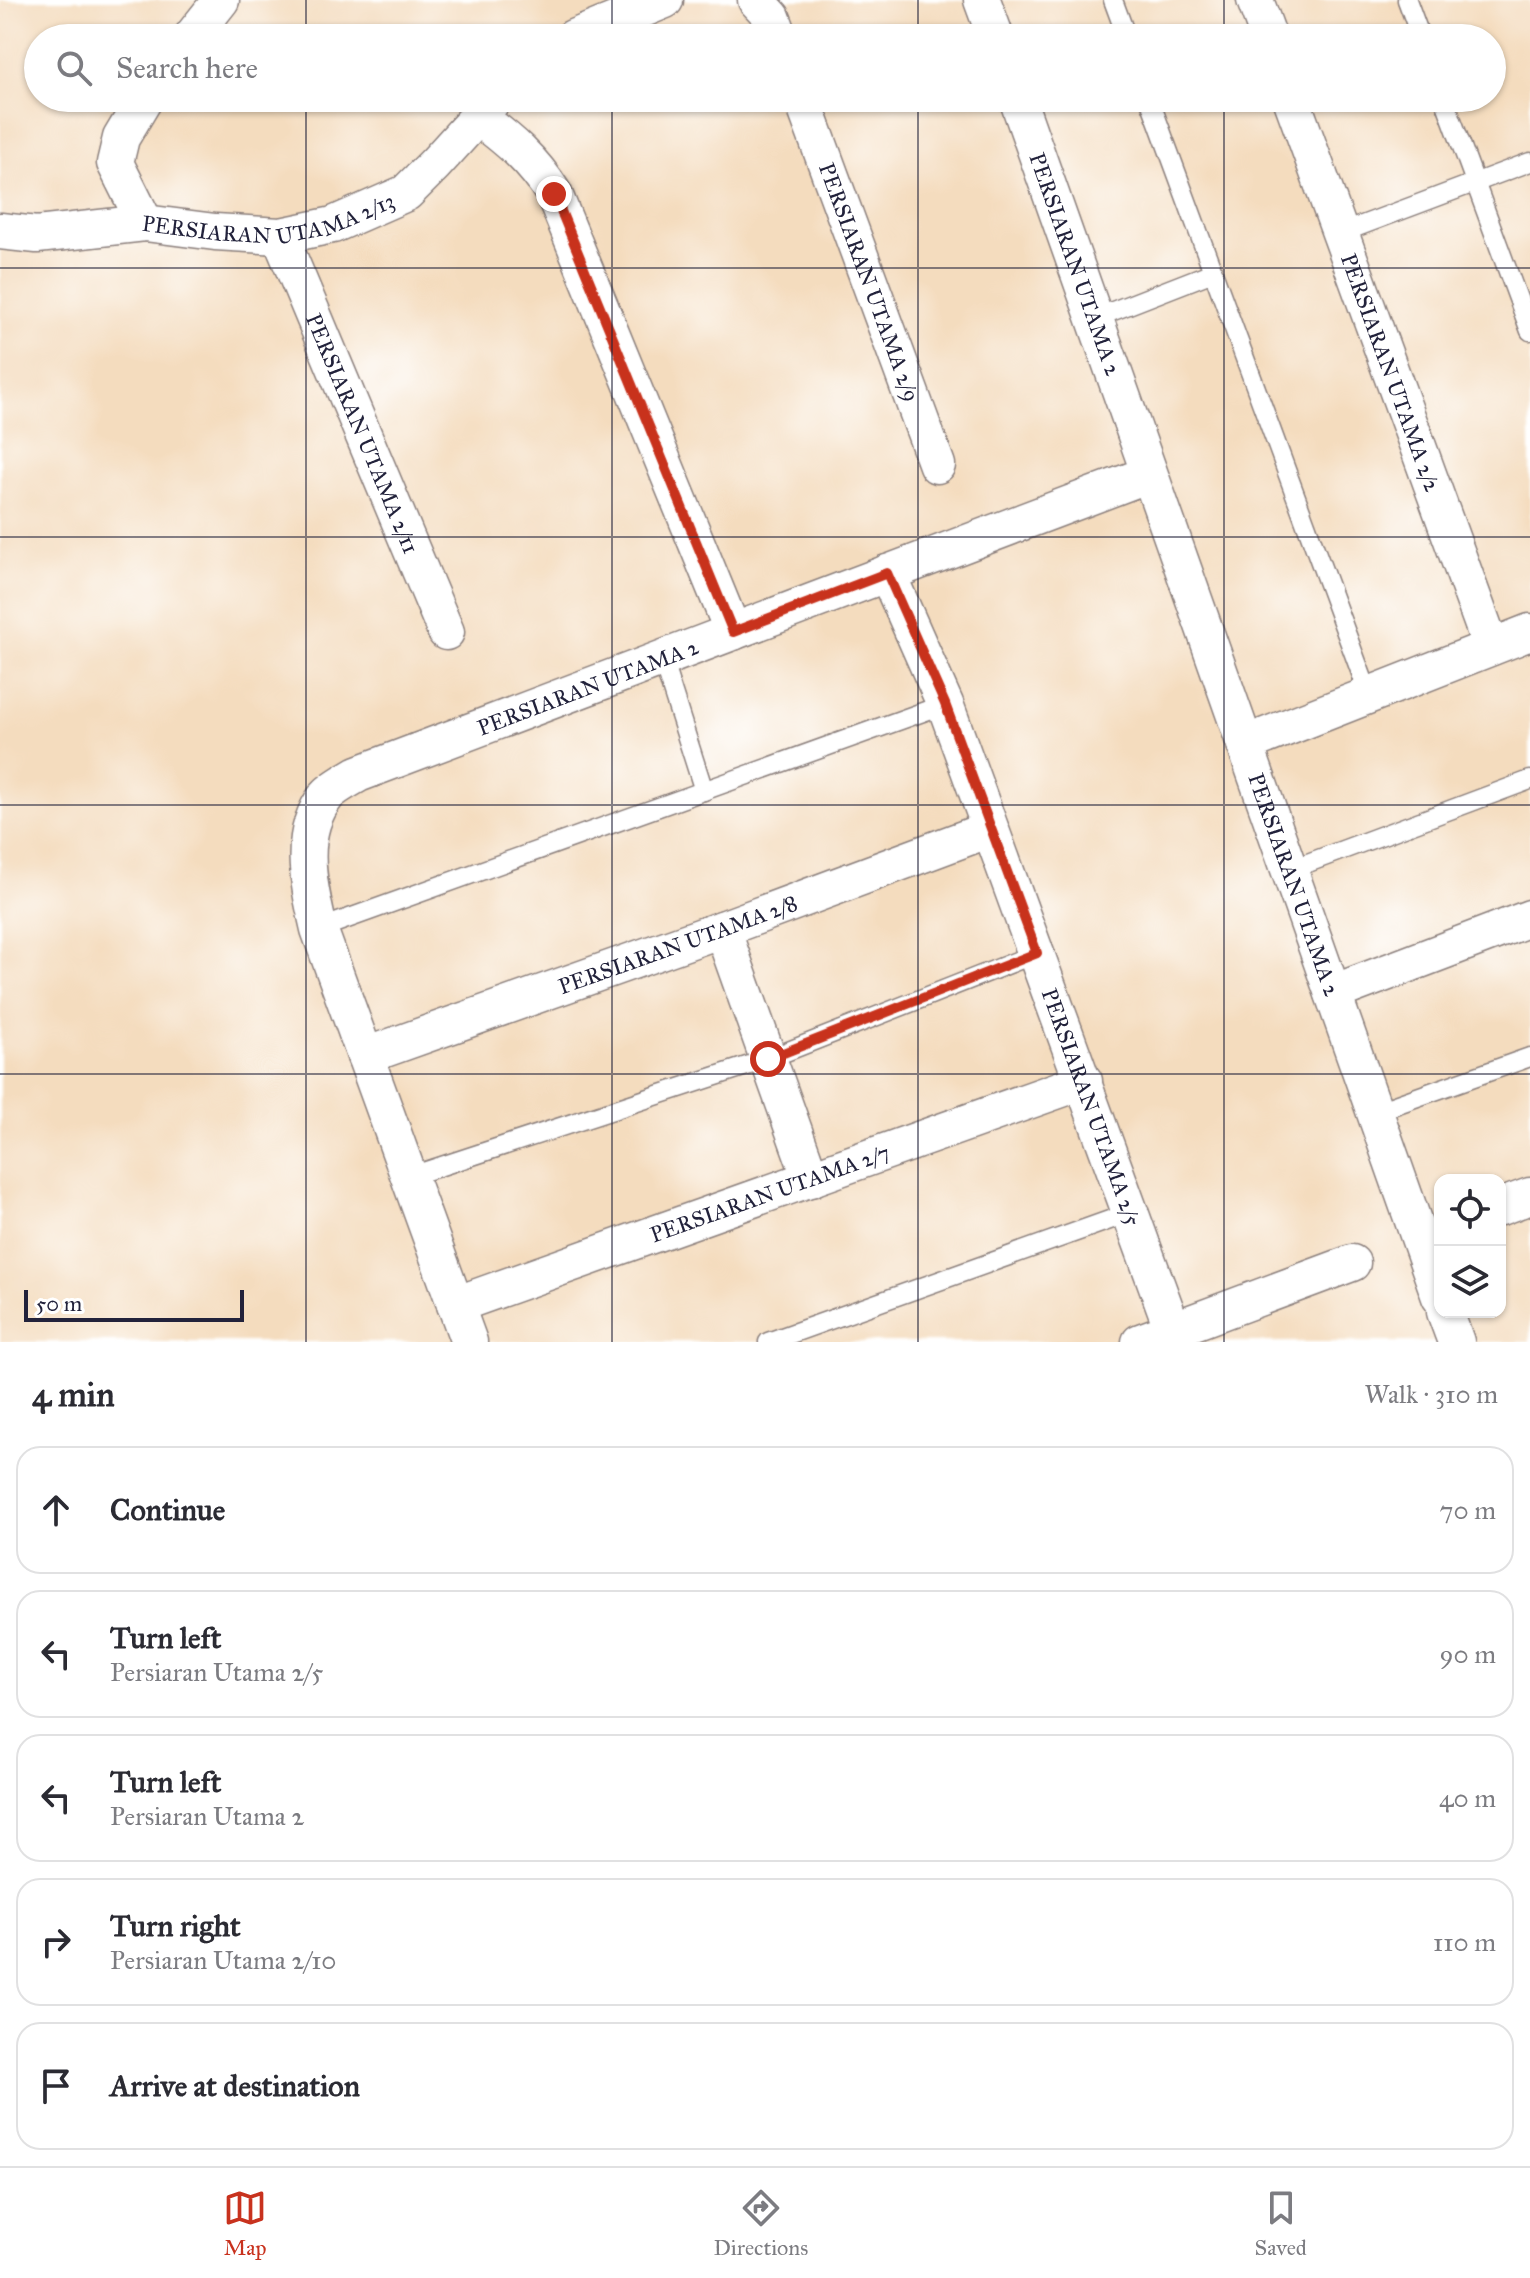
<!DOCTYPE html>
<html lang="en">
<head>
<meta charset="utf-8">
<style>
	:root { --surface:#fff; --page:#f2f2f3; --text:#2b2b33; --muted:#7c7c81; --line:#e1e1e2; --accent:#c8321e }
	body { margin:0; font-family:"IM FELL Great Primer",serif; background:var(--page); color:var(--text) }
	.controls { position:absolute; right:24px; bottom:24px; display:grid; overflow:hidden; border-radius:16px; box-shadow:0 2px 6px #0004 }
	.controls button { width:72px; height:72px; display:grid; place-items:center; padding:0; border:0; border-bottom:2px solid var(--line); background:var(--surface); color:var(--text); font:40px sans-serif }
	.scale { position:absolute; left:24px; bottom:20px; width:220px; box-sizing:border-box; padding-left:8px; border:4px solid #22223b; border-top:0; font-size:22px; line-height:28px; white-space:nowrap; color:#22223b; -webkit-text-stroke:6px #fff; paint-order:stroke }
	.stop { position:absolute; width:24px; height:24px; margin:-18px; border:6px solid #c8321e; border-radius:50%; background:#fff }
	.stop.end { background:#c8321e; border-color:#fff; box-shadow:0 2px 8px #0008 }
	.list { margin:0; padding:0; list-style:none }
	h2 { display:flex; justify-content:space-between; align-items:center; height:104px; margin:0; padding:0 32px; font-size:34px }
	h2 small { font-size:26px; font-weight:400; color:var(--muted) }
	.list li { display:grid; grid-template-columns:52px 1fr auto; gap:24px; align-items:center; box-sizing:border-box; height:128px; margin:0 16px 16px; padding:0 16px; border:2px solid var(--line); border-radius:24px }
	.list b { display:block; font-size:30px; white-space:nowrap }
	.list p { margin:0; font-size:26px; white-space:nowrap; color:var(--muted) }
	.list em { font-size:26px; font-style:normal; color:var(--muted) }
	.icon { flex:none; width:44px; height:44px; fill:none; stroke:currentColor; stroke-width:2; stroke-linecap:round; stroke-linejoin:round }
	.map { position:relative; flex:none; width:1530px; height:1342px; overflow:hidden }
	.search { position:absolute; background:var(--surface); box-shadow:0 2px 6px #0004; left:24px; right:24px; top:24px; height:88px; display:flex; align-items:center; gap:20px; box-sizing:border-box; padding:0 28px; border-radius:44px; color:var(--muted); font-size:30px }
	.sheet { height:824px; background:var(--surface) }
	nav { display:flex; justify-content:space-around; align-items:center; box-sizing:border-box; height:112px; border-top:2px solid var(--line); background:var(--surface); font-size:22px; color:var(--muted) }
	nav a { display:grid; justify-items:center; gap:4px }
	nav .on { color:var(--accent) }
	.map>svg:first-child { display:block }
</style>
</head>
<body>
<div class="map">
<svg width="1530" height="1342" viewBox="0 0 1530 1342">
	<rect width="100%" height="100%" fill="#fff"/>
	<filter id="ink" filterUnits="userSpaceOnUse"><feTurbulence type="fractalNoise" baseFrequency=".0125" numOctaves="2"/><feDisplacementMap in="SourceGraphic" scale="16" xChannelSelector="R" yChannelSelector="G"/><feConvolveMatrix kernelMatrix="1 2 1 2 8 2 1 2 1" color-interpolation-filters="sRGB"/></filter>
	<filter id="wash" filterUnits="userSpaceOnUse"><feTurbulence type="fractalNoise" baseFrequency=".006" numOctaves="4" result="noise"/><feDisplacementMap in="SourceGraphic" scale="32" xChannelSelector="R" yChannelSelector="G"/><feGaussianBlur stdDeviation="1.8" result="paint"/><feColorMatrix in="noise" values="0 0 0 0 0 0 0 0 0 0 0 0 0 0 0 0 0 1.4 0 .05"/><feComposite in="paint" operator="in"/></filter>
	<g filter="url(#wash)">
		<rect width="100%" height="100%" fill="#f4dcbe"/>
	</g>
	<g filter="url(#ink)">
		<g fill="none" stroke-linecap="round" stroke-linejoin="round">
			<g stroke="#8b7f7c" stroke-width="21">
				<g id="lane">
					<path d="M 1113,0 L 1127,38"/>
					<path d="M 1407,0 L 1421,38"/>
					<path d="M 1149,98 L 1369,695"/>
					<path d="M 1444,98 L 1530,331"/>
					<path d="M 1341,233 L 1530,162"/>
					<path d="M 1095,318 L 1213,272"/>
					<path d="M 662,659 L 704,791"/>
					<path d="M 1289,870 L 1530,780"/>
					<path d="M 319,929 L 945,704"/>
					<path d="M 1375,1112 L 1530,1057"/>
					<path d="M 408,1177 L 768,1059 L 1037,953"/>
					<path d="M 768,1342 L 1132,1212"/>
				</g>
			</g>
			<g stroke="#8b7f7c" stroke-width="39">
				<g id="street">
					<path d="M 756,0 L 772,17 L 780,38"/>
					<path d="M 982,0 L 996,38"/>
					<path d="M 1255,0 L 1269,38"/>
					<path d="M 191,38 L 221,0"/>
					<path d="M 573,38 L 665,0"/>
					<path id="s1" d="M 802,98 L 937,465"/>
					<path id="s2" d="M 1017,98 L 1440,1297"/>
					<path id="s3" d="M 1291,98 L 1491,647"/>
					<path d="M 478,117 C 510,141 532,159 554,194 L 733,632"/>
					<path d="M 145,223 L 115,163 L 121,138 L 145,98"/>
					<path id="s4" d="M 0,231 L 37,235 L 145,223 L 215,232 L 280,236 L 333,225 L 406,193 L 435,164 L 493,100"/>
					<path id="s5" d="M 280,236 L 446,632"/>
					<path id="s6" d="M 887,573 L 945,704 L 1173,1330"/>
					<path d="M 1245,744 L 1530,632"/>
					<path d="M 722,929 L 811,1179"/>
					<path d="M 1333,993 L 1530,918"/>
					<path id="s7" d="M 365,1056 L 722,929 L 990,829"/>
					<path d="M 1500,1207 L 1530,1196"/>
					<path id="s8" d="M 455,1305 L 1084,1081"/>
					<path d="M 1445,1312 L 1456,1342"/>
					<path id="s9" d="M 469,1342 L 319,929 C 309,885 296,834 327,795 C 334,787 348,780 358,774 L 1149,474"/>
					<path d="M 1140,1342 L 1352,1263"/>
				</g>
			</g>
			<use href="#lane" stroke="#fff" stroke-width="18"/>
			<use href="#street" stroke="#fff" stroke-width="36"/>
		</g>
	</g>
	<g fill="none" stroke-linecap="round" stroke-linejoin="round" filter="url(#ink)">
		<path stroke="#c8321e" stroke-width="10" d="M 554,194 L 733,632 L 887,573 L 945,704 L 1037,953 L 768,1059"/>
	</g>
	<path fill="none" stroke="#22223b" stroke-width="2" stroke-opacity="0.55" d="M 306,0 L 306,38M 612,0 L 612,38M 918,0 L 918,38M 1224,0 L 1224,38M 306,98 L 306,1342M 612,98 L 612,1342M 918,98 L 918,1342M 1224,98 L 1224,1342M 0,268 L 1530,268M 0,537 L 1530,537M 0,805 L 1530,805M 0,1074 L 1530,1074"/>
	<g text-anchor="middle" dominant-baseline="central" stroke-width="6" stroke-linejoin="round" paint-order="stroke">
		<g font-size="22" fill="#22223b" stroke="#fff">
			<text stroke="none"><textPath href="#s4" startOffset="272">PERSIARAN UTAMA 2/13</textPath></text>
			<text stroke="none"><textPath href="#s2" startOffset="176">PERSIARAN UTAMA 2</textPath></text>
			<text stroke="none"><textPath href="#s1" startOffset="196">PERSIARAN UTAMA 2/9</textPath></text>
			<text stroke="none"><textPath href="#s3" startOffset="292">PERSIARAN UTAMA 2/2</textPath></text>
			<text stroke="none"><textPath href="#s5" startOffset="214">PERSIARAN UTAMA 2/11</textPath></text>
			<text stroke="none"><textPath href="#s9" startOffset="862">PERSIARAN UTAMA 2</textPath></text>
			<text stroke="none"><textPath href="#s2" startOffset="834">PERSIARAN UTAMA 2</textPath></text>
			<text stroke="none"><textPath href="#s7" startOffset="332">PERSIARAN UTAMA 2/8</textPath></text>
			<text stroke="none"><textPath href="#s6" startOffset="572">PERSIARAN UTAMA 2/5</textPath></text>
			<text stroke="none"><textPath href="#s8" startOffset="334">PERSIARAN UTAMA 2/7</textPath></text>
		</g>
	</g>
</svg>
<div class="controls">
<button><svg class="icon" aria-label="locate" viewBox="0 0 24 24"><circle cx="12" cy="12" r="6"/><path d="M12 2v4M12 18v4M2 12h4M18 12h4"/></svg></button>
<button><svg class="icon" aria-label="layers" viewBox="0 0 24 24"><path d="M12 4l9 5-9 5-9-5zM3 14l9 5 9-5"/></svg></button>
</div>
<div class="scale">50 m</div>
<div class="stop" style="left:768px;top:1059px"></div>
<div class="stop end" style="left:554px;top:194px"></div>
<div class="search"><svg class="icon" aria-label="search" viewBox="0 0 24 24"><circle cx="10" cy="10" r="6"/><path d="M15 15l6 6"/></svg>Search here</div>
</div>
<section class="sheet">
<h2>4 min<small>Walk · 310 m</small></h2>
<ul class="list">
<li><svg class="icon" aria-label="ahead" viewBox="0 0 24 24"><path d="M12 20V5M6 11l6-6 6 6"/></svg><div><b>Continue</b></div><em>70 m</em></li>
<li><svg class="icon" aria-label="left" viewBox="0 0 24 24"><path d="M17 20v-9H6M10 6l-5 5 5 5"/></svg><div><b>Turn left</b><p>Persiaran Utama 2/5</p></div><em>90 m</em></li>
<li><svg class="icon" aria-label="left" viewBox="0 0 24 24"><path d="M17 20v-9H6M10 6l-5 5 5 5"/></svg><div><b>Turn left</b><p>Persiaran Utama 2</p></div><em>40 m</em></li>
<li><svg class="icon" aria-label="right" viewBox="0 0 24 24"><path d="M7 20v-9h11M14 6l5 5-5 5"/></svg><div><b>Turn right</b><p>Persiaran Utama 2/10</p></div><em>110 m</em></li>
<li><svg class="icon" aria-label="arrive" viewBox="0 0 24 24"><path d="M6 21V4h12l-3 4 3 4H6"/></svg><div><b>Arrive at destination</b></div></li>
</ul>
</section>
<nav>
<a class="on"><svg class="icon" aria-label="map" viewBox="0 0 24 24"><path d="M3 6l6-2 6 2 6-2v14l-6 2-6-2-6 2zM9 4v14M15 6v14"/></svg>Map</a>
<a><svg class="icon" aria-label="directions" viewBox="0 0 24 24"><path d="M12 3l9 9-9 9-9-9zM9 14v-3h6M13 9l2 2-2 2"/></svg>Directions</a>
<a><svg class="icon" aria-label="saved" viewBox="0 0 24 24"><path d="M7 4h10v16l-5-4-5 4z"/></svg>Saved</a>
</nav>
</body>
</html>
